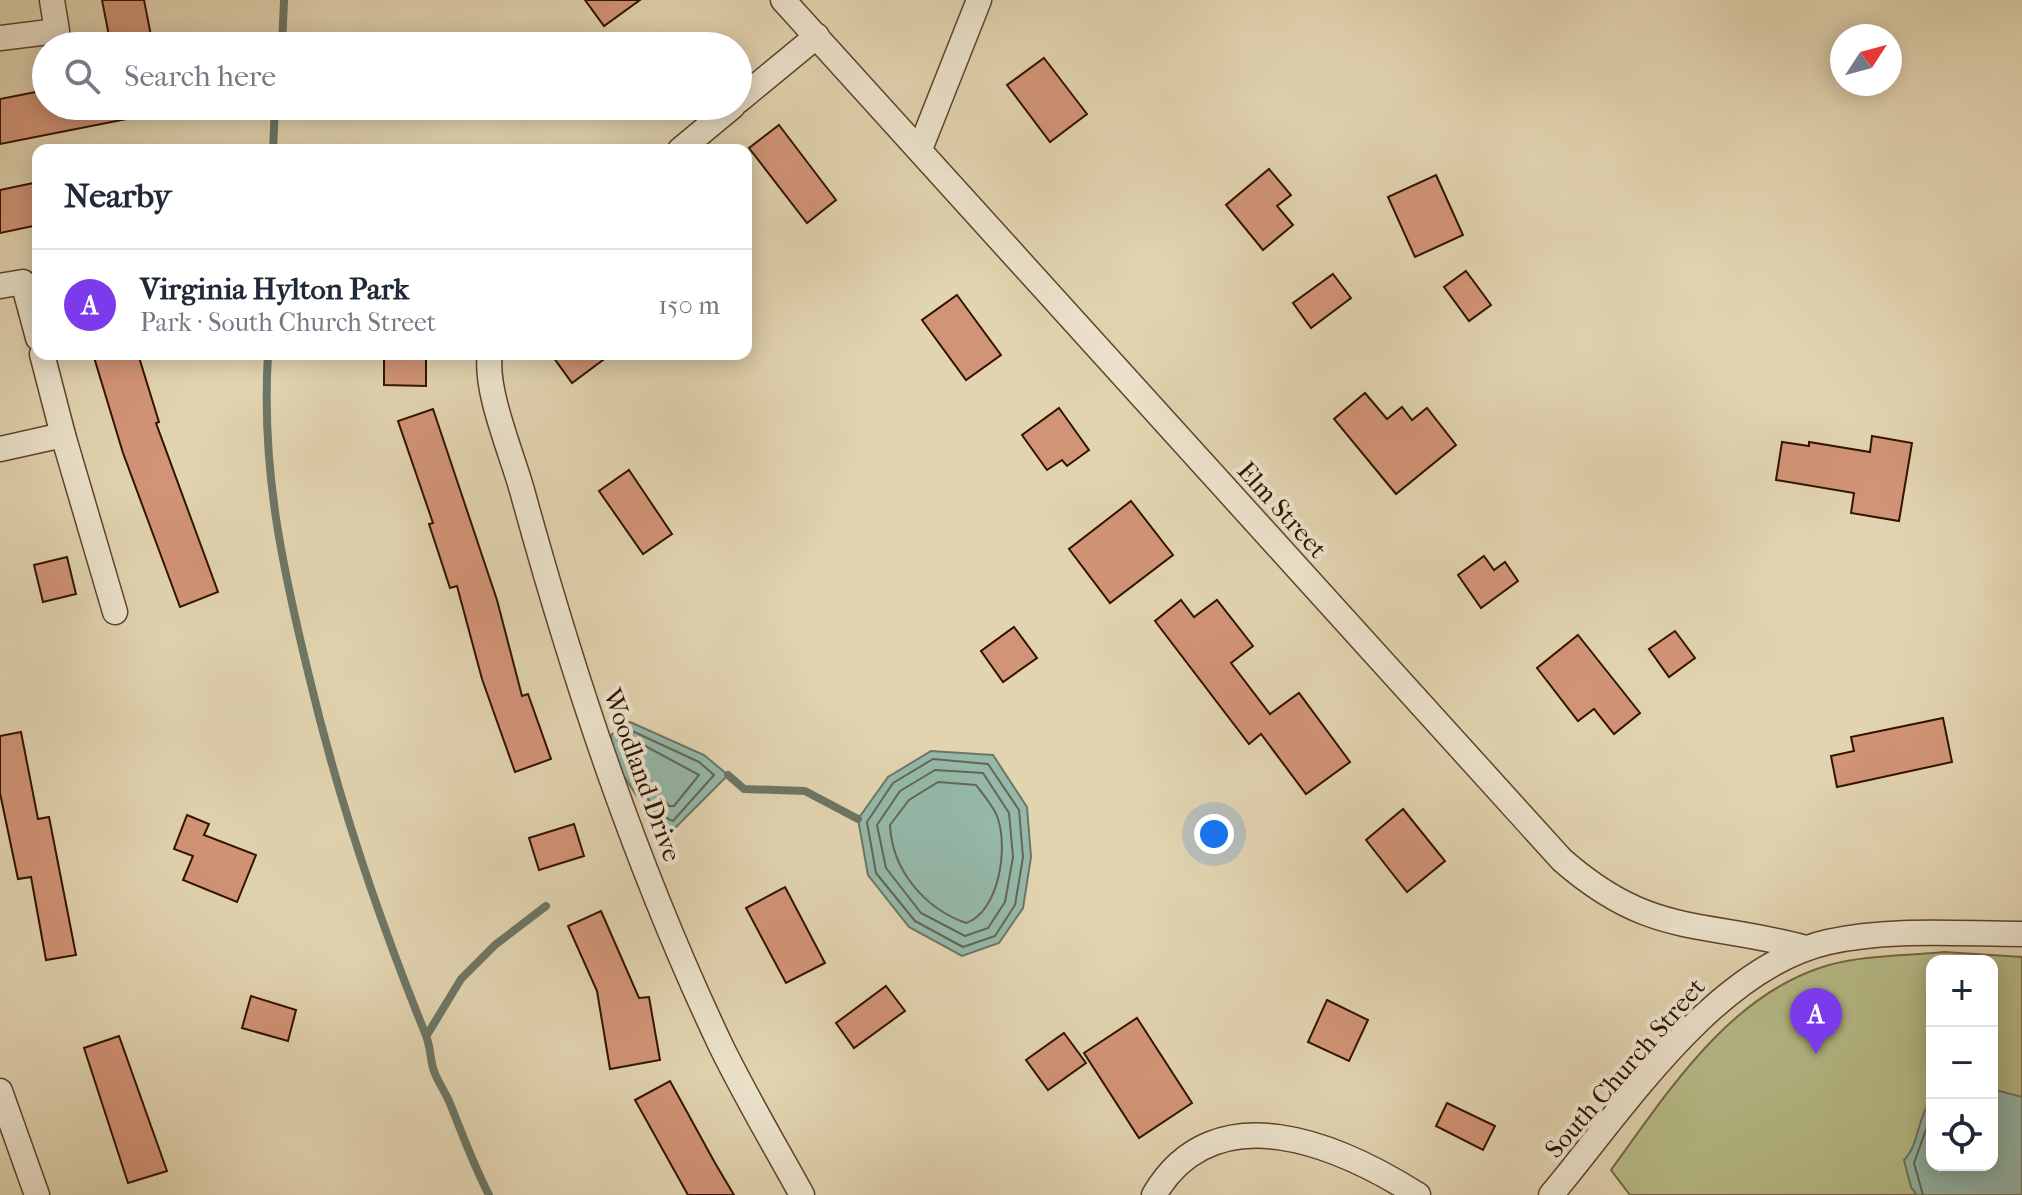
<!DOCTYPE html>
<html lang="en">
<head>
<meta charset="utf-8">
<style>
	:root { --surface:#fff; --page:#f2f2f3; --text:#1f2937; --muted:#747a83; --line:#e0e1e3; --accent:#7c3aed }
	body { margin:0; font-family:"IM FELL French Canon",serif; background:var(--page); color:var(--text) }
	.controls { position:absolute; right:24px; bottom:24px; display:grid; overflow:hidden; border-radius:16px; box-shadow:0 4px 20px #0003 }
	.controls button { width:72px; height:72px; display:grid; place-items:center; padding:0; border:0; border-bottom:2px solid var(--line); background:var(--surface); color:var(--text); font:40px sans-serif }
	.compass { position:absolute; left:1830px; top:24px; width:72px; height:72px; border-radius:50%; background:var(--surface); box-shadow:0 4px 20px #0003; rotate:54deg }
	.you { position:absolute; left:1214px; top:834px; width:28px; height:28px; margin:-20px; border:6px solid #fff; border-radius:50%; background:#1a73e8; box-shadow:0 0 0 12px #1a73e833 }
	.badge { display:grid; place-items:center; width:52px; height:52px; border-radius:50%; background:var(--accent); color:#fff; font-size:26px; font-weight:700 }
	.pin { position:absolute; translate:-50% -66px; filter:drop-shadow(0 2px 4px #0008) }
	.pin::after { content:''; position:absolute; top:42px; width:28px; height:24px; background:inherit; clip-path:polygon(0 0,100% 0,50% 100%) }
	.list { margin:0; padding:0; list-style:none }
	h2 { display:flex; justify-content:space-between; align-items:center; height:104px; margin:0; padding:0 32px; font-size:34px }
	h2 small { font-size:26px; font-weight:400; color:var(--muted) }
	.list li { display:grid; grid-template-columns:52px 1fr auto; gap:24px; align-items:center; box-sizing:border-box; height:112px; padding:0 32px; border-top:2px solid var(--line) }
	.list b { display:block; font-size:30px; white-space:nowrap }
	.list p { margin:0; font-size:26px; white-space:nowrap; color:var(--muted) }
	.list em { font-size:26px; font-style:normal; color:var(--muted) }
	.icon { flex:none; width:44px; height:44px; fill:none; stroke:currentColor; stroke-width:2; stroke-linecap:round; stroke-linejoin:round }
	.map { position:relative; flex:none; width:2022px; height:1195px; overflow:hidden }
	.search { position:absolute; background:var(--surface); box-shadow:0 4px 20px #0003; left:32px; top:32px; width:720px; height:88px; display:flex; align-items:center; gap:20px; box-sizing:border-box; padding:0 28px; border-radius:44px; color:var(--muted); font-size:30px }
	.panel { position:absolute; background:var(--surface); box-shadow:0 4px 20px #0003; left:32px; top:144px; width:720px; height:216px; border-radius:16px }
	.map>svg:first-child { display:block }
</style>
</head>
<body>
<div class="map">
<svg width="2022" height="1195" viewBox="0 0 2022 1195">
	<rect width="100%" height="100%" fill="#e2d4b0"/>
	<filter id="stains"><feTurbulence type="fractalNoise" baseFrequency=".0025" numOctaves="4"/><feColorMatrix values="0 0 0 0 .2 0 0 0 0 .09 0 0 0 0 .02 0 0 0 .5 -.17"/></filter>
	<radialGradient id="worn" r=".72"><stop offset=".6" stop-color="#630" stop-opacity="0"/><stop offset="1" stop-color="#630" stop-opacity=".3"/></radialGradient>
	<path fill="#b7bc88" stroke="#746844" stroke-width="2" fill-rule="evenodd" d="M 1944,952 L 2022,957 L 2022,1195 L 1630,1195 L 1611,1170 C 1668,1092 1730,993 1829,965 C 1864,955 1907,956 1944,952 ZM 1932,961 L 1992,961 L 1992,1165 L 1932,1165 Z"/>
	<g fill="#95b8a9" stroke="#6d7665" stroke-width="2">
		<path d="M 630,722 L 704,755 L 728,775 L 670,833 L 636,795 L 613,759 L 611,735 Z"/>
		<path d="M 931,751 L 993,755 L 1027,807 L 1031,857 L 1023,908 L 999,943 L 962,956 L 909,927 L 868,875 L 858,819 L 888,777 Z"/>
		<path d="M 1992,1089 L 2022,1097 L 2022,1195 L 1917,1195 L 1911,1187 L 1904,1160 C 1919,1145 1917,1120 1929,1103 L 1932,1165 L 1992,1165 Z"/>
	</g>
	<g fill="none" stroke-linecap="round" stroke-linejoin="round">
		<g stroke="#636654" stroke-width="2">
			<path d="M 630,730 L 699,762 L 714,775 L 673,821 C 653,815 620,760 620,738 Z"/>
			<path d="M 636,741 L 699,775 L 674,806 L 669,806 C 655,788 631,767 630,743 Z"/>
			<path d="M 933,759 L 988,764 L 1019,810 L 1023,857 L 1015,905 L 995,936 L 963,947 L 915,921 L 876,873 L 867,822 L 893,783 Z"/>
			<path d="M 935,770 L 983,773 L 1009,813 L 1013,857 L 1005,902 L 988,928 L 965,936 L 921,913 L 886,868 L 877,825 L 900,791 Z"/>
			<path d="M 938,782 L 976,785 C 983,794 993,806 997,816 C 1009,847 999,912 966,923 C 924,908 892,870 890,825 L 909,800 Z"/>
			<path d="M 1923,1195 L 1914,1163 L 1932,1113"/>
		</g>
		<g stroke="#6d7665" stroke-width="8">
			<path d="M 282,46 L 284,0"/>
			<path d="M 273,150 L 275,106"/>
			<path d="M 268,354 C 261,468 282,566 309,676 C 338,798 378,917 425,1033 C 430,1044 430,1056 433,1068 C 436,1079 444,1090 449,1101 C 462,1133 473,1164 489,1195"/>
			<path d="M 728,775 L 744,789 L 805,791 L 858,819"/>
			<path d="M 650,817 L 653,814"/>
			<path d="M 427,1035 L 461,979 L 495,945 L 546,906"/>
		</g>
	</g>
	<g fill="#d29477" stroke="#311300" stroke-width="2">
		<path d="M 102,0 L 144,0 L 153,46 L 111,46 Z"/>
		<path d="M 585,0 L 640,0 L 604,26 Z"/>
		<path d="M 1044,58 L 1087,114 L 1050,142 L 1007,85 Z"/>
		<path d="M 46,90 L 46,106 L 136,106 L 137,117 L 0,144 L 0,99 Z"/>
		<path d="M 779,125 L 836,200 L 807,223 L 749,148 Z"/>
		<path d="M 1269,169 L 1291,195 L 1277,206 L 1293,225 L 1263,250 L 1226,205 Z"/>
		<path d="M 1436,175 L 1463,235 L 1415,257 L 1388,197 Z"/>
		<path d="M 38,182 L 38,225 L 0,233 L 0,190 Z"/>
		<path d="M 1466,271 L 1491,305 L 1469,321 L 1444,287 Z"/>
		<path d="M 1333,274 L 1351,298 L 1311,328 L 1293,303 Z"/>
		<path d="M 957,295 L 1001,355 L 966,380 L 922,320 Z"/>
		<path d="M 93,354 L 138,354 L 159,422 L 156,423 L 218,592 L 180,607 L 123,453 Z"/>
		<path d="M 384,354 L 426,354 L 426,386 L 384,385 Z"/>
		<path d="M 551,354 L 611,354 L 572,383 Z"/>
		<path d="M 1365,393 L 1387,419 L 1402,407 L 1412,420 L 1427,408 L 1456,445 L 1396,494 L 1334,419 Z"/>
		<path d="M 1059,408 L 1089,450 L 1067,466 L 1062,460 L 1047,470 L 1022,435 Z"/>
		<path d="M 433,409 L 497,600 L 522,696 L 528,694 L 551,759 L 515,772 L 482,679 L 457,586 L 450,588 L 429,524 L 433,523 L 398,421 Z"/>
		<path d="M 1872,436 L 1912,443 L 1899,521 L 1851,513 L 1854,493 L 1776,480 L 1782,442 L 1809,446 L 1809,442 L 1870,452 Z"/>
		<path d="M 629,470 L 672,534 L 643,554 L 599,491 Z"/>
		<path d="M 1131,501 L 1173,555 L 1110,603 L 1069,549 Z"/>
		<path d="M 1484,556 L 1494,570 L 1505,562 L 1518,581 L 1481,608 L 1458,575 Z"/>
		<path d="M 67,557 L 76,594 L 43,602 L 34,565 Z"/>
		<path d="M 1181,600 L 1194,617 L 1217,600 L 1253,646 L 1231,663 L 1270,714 L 1299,693 L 1350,762 L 1306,794 L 1261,734 L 1249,744 L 1155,621 Z"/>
		<path d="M 1014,627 L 1037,658 L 1003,682 L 981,651 Z"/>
		<path d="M 1675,631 L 1695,658 L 1669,677 L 1649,649 Z"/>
		<path d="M 1578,635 L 1640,713 L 1614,734 L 1594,709 L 1578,721 L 1537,668 Z"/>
		<path d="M 1943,718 L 1952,762 L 1837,787 L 1831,756 L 1854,751 L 1851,737 Z"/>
		<path d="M 21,732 L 38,819 L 49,817 L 76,955 L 46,960 L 31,877 L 18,879 L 0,793 L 0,736 Z"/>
		<path d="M 1403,809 L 1445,861 L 1407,892 L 1366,840 Z"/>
		<path d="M 187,815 L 209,824 L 204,835 L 256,855 L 237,902 L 183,880 L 193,856 L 174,849 Z"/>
		<path d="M 574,824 L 584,856 L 539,870 L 529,838 Z"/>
		<path d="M 785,887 L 825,963 L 786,983 L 746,908 Z"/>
		<path d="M 601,911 L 639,998 L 649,997 L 660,1060 L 610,1069 L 597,991 L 568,926 Z"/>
		<path d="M 886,986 L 905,1011 L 854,1048 L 836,1023 Z"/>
		<path d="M 251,996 L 296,1010 L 288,1041 L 242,1028 Z"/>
		<path d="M 1327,1000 L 1368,1020 L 1349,1061 L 1308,1042 Z"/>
		<path d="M 1137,1018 L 1192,1103 L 1139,1138 L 1084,1053 Z"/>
		<path d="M 1064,1033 L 1086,1063 L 1048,1090 L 1026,1060 Z"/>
		<path d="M 119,1036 L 167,1171 L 128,1183 L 84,1048 Z"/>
		<path d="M 670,1081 L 715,1163 L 734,1195 L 688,1195 L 635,1100 Z"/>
		<path d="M 1447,1103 L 1495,1126 L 1483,1150 L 1436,1126 Z"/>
	</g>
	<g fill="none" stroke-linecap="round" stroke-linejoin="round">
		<g stroke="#5d432c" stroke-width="27">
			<g id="minor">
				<path d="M 783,0 L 1562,860 C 1651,938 1702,920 1806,948"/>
				<path d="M 0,38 L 57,31 L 52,0"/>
				<path d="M 738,101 L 817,36"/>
				<path d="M 920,149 L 979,0"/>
				<path d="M 680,150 L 733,106"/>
				<path d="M 0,286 L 23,282 L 38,338"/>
				<path d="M 42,354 L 63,435"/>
				<path d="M 490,354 C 484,390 513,456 523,494 C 575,683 637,869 721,1046 C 746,1097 775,1146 802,1195"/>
				<path d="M 0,449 L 63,435 L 115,612"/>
				<path d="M 0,1091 L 37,1195"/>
				<path d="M 1154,1195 C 1215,1091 1339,1145 1418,1195"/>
				<path d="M 1551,1195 C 1623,1109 1714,968 1828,942 C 1891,928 1959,934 2022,934"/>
			</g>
		</g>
		<use href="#minor" stroke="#ece3cc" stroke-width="24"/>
	</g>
	<g text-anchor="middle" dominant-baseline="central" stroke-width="8" stroke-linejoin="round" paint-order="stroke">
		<g font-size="26" fill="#311300" stroke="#ece3cc">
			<text transform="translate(1282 510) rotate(48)">Elm Street</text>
			<text transform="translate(642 775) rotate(70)">Woodland Drive</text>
			<text transform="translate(1625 1068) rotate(-49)">South Church Street</text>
		</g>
	</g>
	<rect width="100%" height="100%" filter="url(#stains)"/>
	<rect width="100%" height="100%" fill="url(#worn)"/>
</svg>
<div class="controls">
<button>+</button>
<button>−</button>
<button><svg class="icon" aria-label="locate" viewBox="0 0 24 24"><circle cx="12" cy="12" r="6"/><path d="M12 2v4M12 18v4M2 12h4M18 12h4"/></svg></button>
</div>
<svg class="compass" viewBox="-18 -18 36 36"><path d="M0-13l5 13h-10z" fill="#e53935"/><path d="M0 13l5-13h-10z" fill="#747a83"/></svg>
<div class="you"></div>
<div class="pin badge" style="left:1816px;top:1054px">A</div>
<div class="search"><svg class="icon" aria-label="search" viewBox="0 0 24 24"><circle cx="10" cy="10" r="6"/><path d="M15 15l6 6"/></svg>Search here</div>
<section class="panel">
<h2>Nearby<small></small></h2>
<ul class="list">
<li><span class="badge">A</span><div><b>Virginia Hylton Park</b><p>Park · South Church Street</p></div><em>150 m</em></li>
</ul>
</section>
</div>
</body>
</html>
